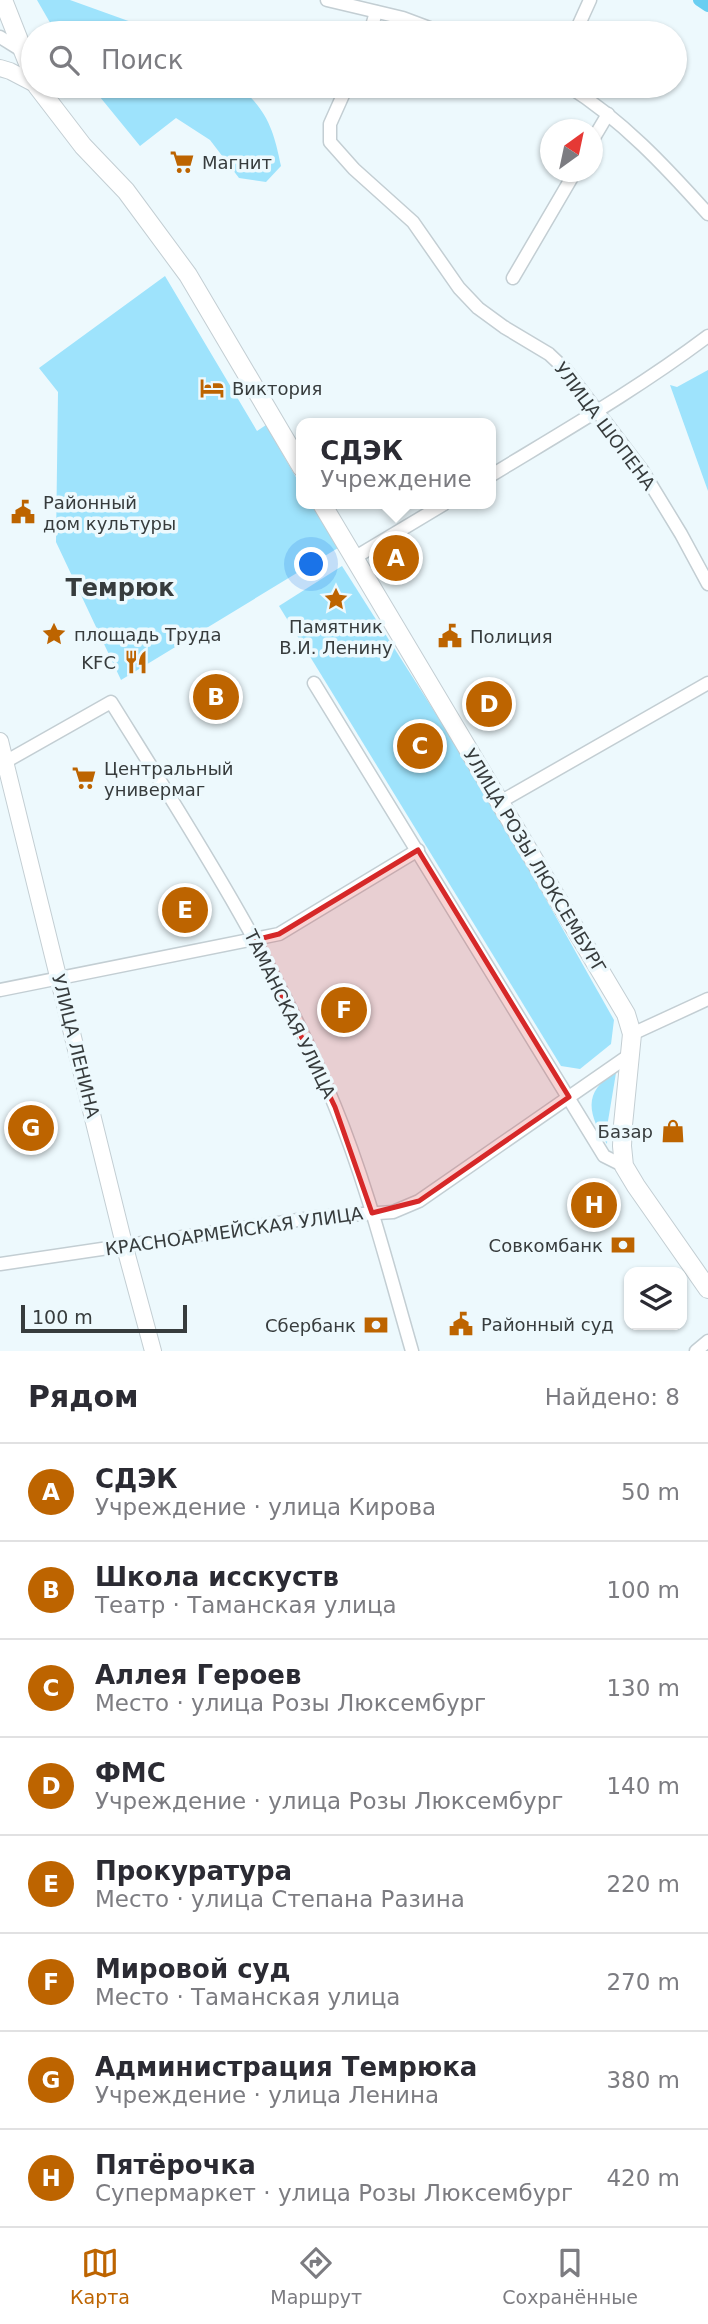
<!DOCTYPE html>
<html lang="ru">
<head>
<meta charset="utf-8">
<style>
	:root { --surface:#fff; --page:#f2f2f3; --text:#2b2b33; --muted:#7c7c81; --line:#e1e1e2; --accent:#bd6400 }
	body { margin:0; font-family:"DejaVu Sans",sans-serif; background:var(--page); color:var(--text) }
	.controls { position:absolute; right:21px; bottom:21px; display:grid; overflow:hidden; border-radius:14px; box-shadow:0 2px 5px #0004 }
	.controls button { width:63px; height:63px; display:grid; place-items:center; padding:0; border:0; border-bottom:2px solid var(--line); background:var(--surface); color:var(--text); font:35px sans-serif }
	.compass { position:absolute; left:540px; top:119px; width:63px; height:63px; border-radius:50%; background:var(--surface); box-shadow:0 2px 5px #0004; rotate:33deg }
	.scale { position:absolute; left:21px; bottom:18px; width:166px; box-sizing:border-box; padding-left:7px; border:4px solid #373c3d; border-top:0; font-size:19px; line-height:24px; white-space:nowrap; color:#373c3d; -webkit-text-stroke:5px #edf9fd; paint-order:stroke }
	.you { position:absolute; left:312px; top:565px; width:24px; height:24px; margin:-18px; border:5px solid #fff; border-radius:50%; background:#1a73e8; box-shadow:0 0 0 10px #1a73e833 }
	.badge { display:grid; place-items:center; width:46px; height:46px; border-radius:50%; background:var(--accent); color:#fff; font-size:23px; font-weight:700 }
	.pin { position:absolute; translate:-50% -50%; border:4px solid #fff; box-shadow:0 2px 7px #0006 }
	.popup { position:absolute; left:296px; top:418px; width:200px; height:91px; box-sizing:border-box; display:grid; place-content:center; border-radius:14px; background:var(--surface); filter:drop-shadow(0 2px 5px #0005); font-size:23px; white-space:nowrap; color:var(--muted) }
	.popup b { font-size:26px; color:var(--text) }
	.popup::after { content:''; position:absolute; left:50%; top:100%; margin-left:-14px; border:14px solid transparent; border-top-color:var(--surface) }
	.list { margin:0; padding:0; list-style:none }
	h2 { display:flex; justify-content:space-between; align-items:center; height:91px; margin:0; padding:0 28px; font-size:30px }
	h2 small { font-size:23px; font-weight:400; color:var(--muted) }
	.list li { display:grid; grid-template-columns:46px 1fr auto; gap:21px; align-items:center; box-sizing:border-box; height:98px; padding:0 28px; border-top:2px solid var(--line) }
	.list b { display:block; font-size:26px; white-space:nowrap }
	.list p { margin:0; font-size:23px; white-space:nowrap; color:var(--muted) }
	.list em { font-size:23px; font-style:normal; color:var(--muted) }
	.icon { flex:none; width:38px; height:38px; fill:none; stroke:currentColor; stroke-width:2; stroke-linecap:round; stroke-linejoin:round }
	.map { position:relative; flex:none; width:708px; height:1351px; overflow:hidden }
	.search { position:absolute; background:var(--surface); box-shadow:0 2px 5px #0004; left:21px; right:21px; top:21px; height:77px; display:flex; align-items:center; gap:18px; box-sizing:border-box; padding:0 24px; border-radius:38px; color:var(--muted); font-size:26px }
	.sheet { height:875px; background:var(--surface) }
	nav { display:flex; justify-content:space-around; align-items:center; box-sizing:border-box; height:98px; border-top:2px solid var(--line); background:var(--surface); font-size:19px; color:var(--muted) }
	nav a { display:grid; justify-items:center; gap:4px }
	nav .on { color:var(--accent) }
	.map>svg:first-child { display:block }
</style>
</head>
<body>
<div class="map">
<svg width="708" height="1351" viewBox="0 0 708 1351">
	<rect width="100%" height="100%" fill="#edf9fd"/>
	<g fill="#9ee3fc">
		<path d="M 37,0 L 70,0 L 134,23 L 153,33 L 56,33 Z"/>
		<path d="M 91,86 L 238,86 C 267,109 274,131 281,166 L 266,182 L 239,178 L 210,140 L 176,118 L 140,146 Z"/>
		<path d="M 165,276 L 257,431 L 266,425 L 301,486 L 302,504 L 312,504 L 338,548 L 121,680 L 56,542 L 58,392 L 39,368 Z"/>
		<path d="M 708,370 L 708,491 L 670,385 L 677,387 Z"/>
		<path d="M 342,566 L 485,791 L 614,1020 L 611,1044 L 580,1069 L 561,1066 L 279,606 Z"/>
		<path d="M 616,1073 L 608,1121 L 607,1144 C 589,1116 581,1091 616,1073 Z"/>
	</g>
	<g fill="none" stroke-linecap="round" stroke-linejoin="round">
		<path stroke="#69cef1" stroke-width="12" d="M 699,0 L 708,6"/>
		<g stroke="#c3ced3" stroke-width="15">
			<g id="minor">
				<path d="M 327,0 L 403,18 L 443,33"/>
				<path d="M 370,33 L 376,12"/>
				<path d="M 575,33 L 590,0"/>
				<path d="M 0,37 L 21,50"/>
				<path d="M 347,86 L 330,124 L 330,142 L 354,169 L 413,222 L 459,288 L 478,308 L 504,327 L 549,354 L 566,370 L 642,470 L 681,534 L 708,584"/>
				<path d="M 568,86 C 622,120 665,166 708,214"/>
				<path d="M 592,141 L 608,114"/>
				<path d="M 513,278 L 575,172"/>
				<path d="M 490,476 C 564,431 639,388 708,336"/>
				<path d="M 354,558 L 444,504"/>
				<path d="M 314,683 L 604,1156 L 624,1166"/>
				<path d="M 5,762 L 111,702 C 192,832 276,962 334,1104 C 367,1184 388,1268 412,1351"/>
				<path d="M 500,802 L 708,683"/>
				<path d="M 0,990 L 279,934 L 418,850"/>
				<path d="M 632,1034 L 708,999"/>
				<path d="M 0,1264 L 318,1217 L 393,1212 L 419,1201 L 631,1054"/>
				<path d="M 696,1351 L 708,1341"/>
			</g>
		</g>
		<g stroke="#c3ced3" stroke-width="18">
			<g id="tertiary">
				<path d="M 0,68 L 10,71 L 33,83"/>
				<path d="M 0,741 L 124,1244 L 153,1351"/>
			</g>
		</g>
		<g stroke="#c3ced3" stroke-width="20">
			<g id="secondary">
				<path d="M 3,0 L 33,76"/>
				<path d="M 37,86 L 83,146 L 126,191 L 188,275 L 302,468"/>
				<path d="M 322,504 L 626,1014 L 632,1034 L 623,1125 L 622,1146 L 624,1166 L 636,1186 L 708,1289"/>
			</g>
		</g>
		<use href="#minor" stroke="#fff" stroke-width="12"/>
		<use href="#tertiary" stroke="#fff" stroke-width="16"/>
		<use href="#secondary" stroke="#fff" stroke-width="18"/>
	</g>
	<path fill="#d62828" fill-opacity="0.2" stroke="#d62828" stroke-width="5" stroke-linejoin="round" d="M 418,850 L 569,1097 L 419,1201 L 372,1213 L 335,1107 L 255,940 L 279,934 Z"/>
	<defs>
		<g id="supermarket-bare" transform="scale(1.89)"><path d="M-6-5.5h2.5l.6 2H6L4.5 2H-2.5L-4.4-4H-6ZM-1.5 3.2a1.3 1.3 0 1 0 .1 0ZM3 3.2a1.3 1.3 0 1 0 .1 0Z" fill="#bd6400" stroke="#edf9fd" stroke-width="2.5" paint-order="stroke"/></g>
		<g id="hotel-bare" transform="scale(1.89)"><path d="M-6-4.5h1.5V1H6V5H4.5V3h-9V5H-6ZM-4 0a1.8 1.8 0 1 1 3.6 0ZM.5 0V-2.5h3Q6-2.5 6 0Z" fill="#bd6400" stroke="#edf9fd" stroke-width="2.5" paint-order="stroke"/></g>
		<g id="civic-bare" transform="scale(1.89)"><path d="M-.6-6.5H3V-4.5H.6V-3L4-1V1h2V6H-6V1h2V-1L-.6-3ZM-1.2 2.5V6h2.4V2.5Z" fill="#bd6400" stroke="#edf9fd" stroke-width="2.5" paint-order="stroke"/></g>
		<g id="sight-bare" transform="scale(1.89)"><path d="M0-6L1.8-2.2L6-1.7L2.9 1.2L3.7 5.4L0 3.3L-3.7 5.4L-2.9 1.2L-6-1.7L-1.8-2.2Z" fill="#bd6400" stroke="#edf9fd" stroke-width="2.5" paint-order="stroke"/></g>
		<g id="restaurant-bare" transform="scale(1.89)"><path d="M-5-6h1v4h1v-4h1v4h1v-4h1v5L-1.5 .5V6h-2V.5L-5-1ZM5-6V6H3V1.5H1.5Q1.5-4 5-6Z" fill="#bd6400" stroke="#edf9fd" stroke-width="2.5" paint-order="stroke"/></g>
		<g id="shop-bare" transform="scale(1.89)"><path d="M-5-2.5h2.3a2.7 3.5 0 0 1 5.4 0H5L5.5 6h-11ZM-1.5-2.5h3a1.5 2.3 0 0 0-3 0Z" fill="#bd6400" stroke="#edf9fd" stroke-width="2.5" paint-order="stroke"/></g>
		<g id="bank-bare" transform="scale(1.89)"><path d="M-6-4H6V4H-6ZM0-2.3a2.3 2.3 0 1 0 0 4.6a2.3 2.3 0 1 0 0-4.6Z" fill="#bd6400" stroke="#edf9fd" stroke-width="2.5" paint-order="stroke"/></g>
	</defs>
	<g fill-rule="evenodd">
		<use href="#supermarket-bare" x="182" y="162"/>
		<use href="#hotel-bare" x="212" y="388"/>
		<use href="#civic-bare" x="23" y="512"/>
		<use href="#sight-bare" x="336" y="599"/>
		<use href="#sight-bare" x="54" y="634"/>
		<use href="#civic-bare" x="450" y="636"/>
		<use href="#restaurant-bare" x="136" y="662"/>
		<use href="#supermarket-bare" x="84" y="778"/>
		<use href="#shop-bare" x="673" y="1131"/>
		<use href="#bank-bare" x="623" y="1245"/>
		<use href="#civic-bare" x="461" y="1324"/>
		<use href="#bank-bare" x="376" y="1325"/>
	</g>
	<g text-anchor="middle" dominant-baseline="central" stroke-width="7" stroke-linejoin="round" paint-order="stroke">
		<g font-size="18" fill="#373c3d" stroke="#edf9fd" text-anchor="start">
			<text x="202" y="162">Магнит</text>
			<text x="232" y="388">Виктория</text>
			<text x="43" y="502">Районный<tspan x="43" dy="21">дом культуры</tspan></text>
			<text x="336" y="626" text-anchor="middle">Памятник<tspan x="336" dy="21">В.И. Ленину</tspan></text>
			<text x="74" y="634">площадь Труда</text>
			<text x="470" y="636">Полиция</text>
			<text x="116" y="662" text-anchor="end">KFC</text>
			<text x="104" y="768">Центральный<tspan x="104" dy="21">универмаг</tspan></text>
			<text x="653" y="1131" text-anchor="end">Базар</text>
			<text x="603" y="1245" text-anchor="end">Совкомбанк</text>
			<text x="481" y="1324">Районный суд</text>
			<text x="356" y="1325" text-anchor="end">Сбербанк</text>
		</g>
		<g font-size="18" fill="#373c3d" stroke="#edf9fd">
			<text transform="translate(605 426) rotate(53)">УЛИЦА ШОПЕНА</text>
			<text transform="translate(535 861) rotate(59)">УЛИЦА РОЗЫ ЛЮКСЕМБУРГ</text>
			<text transform="translate(290 1014) rotate(64)">ТАМАНСКАЯ УЛИЦА</text>
			<text transform="translate(76 1046) rotate(76)">УЛИЦА ЛЕНИНА</text>
			<text transform="translate(234 1231) rotate(-8)">КРАСНОАРМЕЙСКАЯ УЛИЦА</text>
		</g>
		<g font-size="24" font-weight="bold" fill="#373c3d" stroke="#edf9fd">
			<text x="120" y="588">Темрюк</text>
		</g>
	</g>
</svg>
<div class="controls">
<button><svg class="icon" aria-label="layers" viewBox="0 0 24 24"><path d="M12 4l9 5-9 5-9-5zM3 14l9 5 9-5"/></svg></button>
</div>
<svg class="compass" viewBox="-18 -18 36 36"><path d="M0-13l5 13h-10z" fill="#e53935"/><path d="M0 13l5-13h-10z" fill="#7c7c81"/></svg>
<div class="scale">100 m</div>
<div class="you"></div>
<div class="pin badge" style="left:396px;top:558px">A</div>
<div class="popup"><b>СДЭК</b>Учреждение</div>
<div class="pin badge" style="left:216px;top:697px">B</div>
<div class="pin badge" style="left:420px;top:746px">C</div>
<div class="pin badge" style="left:489px;top:704px">D</div>
<div class="pin badge" style="left:185px;top:910px">E</div>
<div class="pin badge" style="left:344px;top:1010px">F</div>
<div class="pin badge" style="left:31px;top:1128px">G</div>
<div class="pin badge" style="left:594px;top:1205px">H</div>
<div class="search"><svg class="icon" aria-label="search" viewBox="0 0 24 24"><circle cx="10" cy="10" r="6"/><path d="M15 15l6 6"/></svg>Поиск</div>
</div>
<section class="sheet">
<h2>Рядом<small>Найдено: 8</small></h2>
<ul class="list">
<li><span class="badge">A</span><div><b>СДЭК</b><p>Учреждение · улица Кирова</p></div><em>50 m</em></li>
<li><span class="badge">B</span><div><b>Школа исскуств</b><p>Театр · Таманская улица</p></div><em>100 m</em></li>
<li><span class="badge">C</span><div><b>Аллея Героев</b><p>Место · улица Розы Люксембург</p></div><em>130 m</em></li>
<li><span class="badge">D</span><div><b>ФМС</b><p>Учреждение · улица Розы Люксембург</p></div><em>140 m</em></li>
<li><span class="badge">E</span><div><b>Прокуратура</b><p>Место · улица Степана Разина</p></div><em>220 m</em></li>
<li><span class="badge">F</span><div><b>Мировой суд</b><p>Место · Таманская улица</p></div><em>270 m</em></li>
<li><span class="badge">G</span><div><b>Администрация Темрюка</b><p>Учреждение · улица Ленина</p></div><em>380 m</em></li>
<li><span class="badge">H</span><div><b>Пятёрочка</b><p>Супермаркет · улица Розы Люксембург</p></div><em>420 m</em></li>
</ul>
</section>
<nav>
<a class="on"><svg class="icon" aria-label="map" viewBox="0 0 24 24"><path d="M3 6l6-2 6 2 6-2v14l-6 2-6-2-6 2zM9 4v14M15 6v14"/></svg>Карта</a>
<a><svg class="icon" aria-label="directions" viewBox="0 0 24 24"><path d="M12 3l9 9-9 9-9-9zM9 14v-3h6M13 9l2 2-2 2"/></svg>Маршрут</a>
<a><svg class="icon" aria-label="saved" viewBox="0 0 24 24"><path d="M7 4h10v16l-5-4-5 4z"/></svg>Сохранённые</a>
</nav>
</body>
</html>
